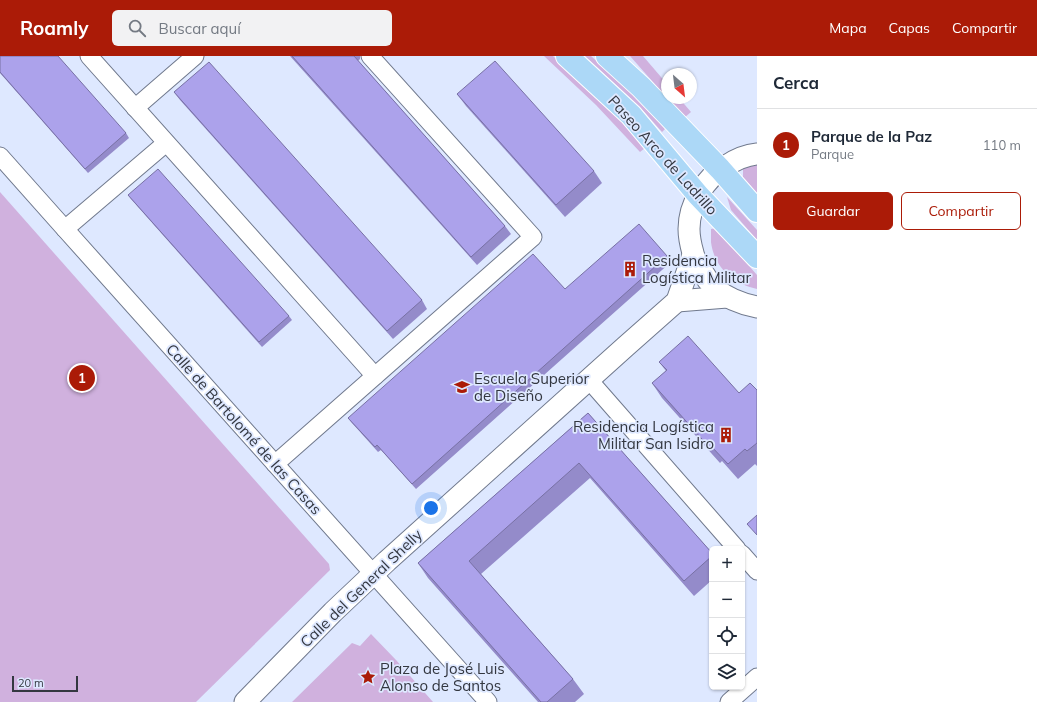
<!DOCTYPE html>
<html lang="es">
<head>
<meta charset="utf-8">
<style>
	:root { --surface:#fff; --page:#f2f2f3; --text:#1f2937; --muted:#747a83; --line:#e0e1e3; --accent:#ab1b07 }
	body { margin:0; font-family:Mulish,sans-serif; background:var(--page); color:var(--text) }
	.controls { position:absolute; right:12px; bottom:12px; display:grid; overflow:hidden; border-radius:6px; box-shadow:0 1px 3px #0004 }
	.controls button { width:36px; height:36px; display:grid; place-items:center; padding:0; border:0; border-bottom:1px solid var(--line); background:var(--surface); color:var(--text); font:20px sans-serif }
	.compass { position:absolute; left:661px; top:12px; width:36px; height:36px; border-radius:50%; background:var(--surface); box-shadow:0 1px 3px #0004; rotate:152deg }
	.scale { position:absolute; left:12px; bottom:10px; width:66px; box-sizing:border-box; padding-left:4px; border:2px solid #333740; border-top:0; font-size:11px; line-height:14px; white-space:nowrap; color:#333740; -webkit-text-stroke:3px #dee8ff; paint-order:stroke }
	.you { position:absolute; left:431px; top:452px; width:14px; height:14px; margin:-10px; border:3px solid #fff; border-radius:50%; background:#1a73e8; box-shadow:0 0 0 6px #1a73e833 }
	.badge { display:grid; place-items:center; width:26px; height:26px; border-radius:50%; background:var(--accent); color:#fff; font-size:13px; font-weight:700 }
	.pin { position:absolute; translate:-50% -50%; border:2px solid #fff; box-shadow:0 1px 4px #0006 }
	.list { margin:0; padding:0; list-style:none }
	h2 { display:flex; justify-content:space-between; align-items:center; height:52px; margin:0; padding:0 16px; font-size:17px }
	h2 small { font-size:13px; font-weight:400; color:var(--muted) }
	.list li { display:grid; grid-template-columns:26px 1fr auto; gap:12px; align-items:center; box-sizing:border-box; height:72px; padding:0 16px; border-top:1px solid var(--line) }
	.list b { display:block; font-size:15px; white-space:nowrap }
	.list p { margin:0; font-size:13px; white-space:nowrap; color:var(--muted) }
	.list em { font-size:13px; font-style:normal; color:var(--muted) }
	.actions { display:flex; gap:8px; padding:12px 16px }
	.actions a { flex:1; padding:9px 0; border:1px solid var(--accent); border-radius:6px; text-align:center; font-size:14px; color:var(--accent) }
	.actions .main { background:var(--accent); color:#fff }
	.icon { flex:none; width:22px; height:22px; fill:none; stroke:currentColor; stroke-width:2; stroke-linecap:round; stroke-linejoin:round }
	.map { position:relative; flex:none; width:757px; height:646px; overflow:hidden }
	header { display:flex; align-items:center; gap:24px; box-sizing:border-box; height:56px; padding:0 20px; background:var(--accent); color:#fff }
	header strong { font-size:19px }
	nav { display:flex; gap:22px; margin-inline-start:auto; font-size:14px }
	.search { width:280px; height:36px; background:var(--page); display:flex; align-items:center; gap:10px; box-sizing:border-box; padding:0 14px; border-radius:6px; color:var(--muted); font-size:15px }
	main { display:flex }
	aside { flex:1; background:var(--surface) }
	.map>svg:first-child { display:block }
</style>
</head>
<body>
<header>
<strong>Roamly</strong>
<div class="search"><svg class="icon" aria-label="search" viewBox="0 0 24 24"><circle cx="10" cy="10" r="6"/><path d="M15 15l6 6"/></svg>Buscar aquí</div>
<nav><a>Mapa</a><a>Capas</a><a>Compartir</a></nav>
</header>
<main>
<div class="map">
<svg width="757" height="646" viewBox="0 0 757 646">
	<rect width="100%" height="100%" fill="#dee8ff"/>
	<g fill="#d0b1de">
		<path d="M 544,0 L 553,0 L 621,64 L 645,92 L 640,96 L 596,49 Z"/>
		<path d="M 585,0 L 591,0 L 643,48 L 665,73 L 662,76 L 639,50 Z"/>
		<path d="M 630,0 L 643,0 L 667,28 L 667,42 Z"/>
		<path d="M 667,42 L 679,42 L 691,56 L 684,62 Z"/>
		<path d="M 755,108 L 757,108 L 757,137 L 743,121 L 743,112 Z"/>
		<path d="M 0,136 L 329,508 L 330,514 L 196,646 L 0,646 Z"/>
		<path d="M 727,141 L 757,174 L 757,184 L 731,154 Z"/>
		<path d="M 716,172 L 757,219 L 757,233 C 733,228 714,211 711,186 C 711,182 711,177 711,173 Z"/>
		<path d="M 371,578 L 396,604 L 433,646 L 292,646 L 352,587 L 360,590 Z"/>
	</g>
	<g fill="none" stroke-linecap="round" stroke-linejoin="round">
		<g stroke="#70798d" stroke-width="19">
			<g id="minor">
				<path d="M 89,0 L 375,320"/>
				<path d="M 135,52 L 195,0"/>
				<path d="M 0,100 L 65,173 L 488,646"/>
				<path d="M 65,173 L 166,87"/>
				<path d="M 589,324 L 737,493"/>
				<path d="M 275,408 L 533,181 L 370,0"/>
				<path d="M 742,498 L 757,515"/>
				<path d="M 729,646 L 757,621"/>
			</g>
		</g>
		<g stroke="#70798d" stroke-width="23">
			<g id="tertiary">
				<path d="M 757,98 C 746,99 735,104 726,110 C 705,122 689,148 689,173 C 689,180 691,190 693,197 C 694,202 697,207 700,211 C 704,219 709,227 716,233 C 728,243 742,248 757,251"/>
				<path d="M 677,245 L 727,241"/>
				<path d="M 245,646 L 333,556 L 387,505 L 625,291 L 677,245 L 693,199"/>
			</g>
		</g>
		<g stroke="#fff" stroke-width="24">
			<g id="primary">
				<path d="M 567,0 L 631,59 L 698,139 L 757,201"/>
				<path d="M 607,0 L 641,31 L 720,113 L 757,155"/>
			</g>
		</g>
		<use href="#minor" stroke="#fff" stroke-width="17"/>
		<use href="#tertiary" stroke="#fff" stroke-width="21"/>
		<use href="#primary" stroke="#acd8f7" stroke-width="22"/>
	</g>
	<g fill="#948bca">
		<path d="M 0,0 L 126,77 L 129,82 L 88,117 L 0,17 Z"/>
		<path d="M 290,0 L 360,0 L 360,3 L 358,5 L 505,170 L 511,178 L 477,209 Z"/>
		<path d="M 174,36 L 422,244 L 427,253 L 393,283 L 180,44 Z"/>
		<path d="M 457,38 L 594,115 L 602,127 L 565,161 L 466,50 Z"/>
		<path d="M 128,139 L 289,260 L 292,264 L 262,291 L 131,143 Z"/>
		<path d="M 667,200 L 671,206 L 416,433 L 381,394 L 378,396 L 352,367 L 348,362 L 565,233 Z"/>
		<path d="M 659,306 L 739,337 L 757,334 L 757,410 L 755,408 L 738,423 L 722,405 L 720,407 L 662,342 L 652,327 L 666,315 Z"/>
		<path d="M 588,357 L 712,497 L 712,524 L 694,540 L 590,422 L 481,518 L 573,623 L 584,638 L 575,646 L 538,646 L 428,522 L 418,507 Z"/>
	</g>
	<g fill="#aca2eb" stroke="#7871a4">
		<path d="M 0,0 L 58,0 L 126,77 L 85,113 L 0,16 Z"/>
		<path d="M 292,0 L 354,0 L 505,170 L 471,201 Z"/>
		<path d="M 495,5 L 594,115 L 556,149 L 457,38 Z"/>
		<path d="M 209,6 L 422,244 L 387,275 L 174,36 Z"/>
		<path d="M 158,113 L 289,260 L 259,286 L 128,139 Z"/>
		<path d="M 639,168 L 667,200 L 412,428 L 377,389 L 375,391 L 348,362 L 533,198 L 565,233 Z"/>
		<path d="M 688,280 L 739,337 L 750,327 L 757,334 L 757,387 L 747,395 L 745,393 L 728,408 L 711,390 L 710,392 L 652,327 L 667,314 L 659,306 Z"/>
		<path d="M 588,357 L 712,497 L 712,500 L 684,525 L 579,407 L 469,505 L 573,623 L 547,646 L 541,646 L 418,507 Z"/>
		<path d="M 757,459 L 757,479 L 747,468 Z"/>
	</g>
	<defs>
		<g id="building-bare" transform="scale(1.2)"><path d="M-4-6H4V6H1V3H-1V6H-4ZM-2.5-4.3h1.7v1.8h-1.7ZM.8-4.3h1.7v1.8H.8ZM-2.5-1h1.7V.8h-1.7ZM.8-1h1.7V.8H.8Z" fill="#ab1b07" stroke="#dee8ff" stroke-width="2.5" paint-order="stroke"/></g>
		<g id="university-bare" transform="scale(1.2)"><path d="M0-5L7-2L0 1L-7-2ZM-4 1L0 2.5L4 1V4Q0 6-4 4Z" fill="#ab1b07" stroke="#dee8ff" stroke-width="2.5" paint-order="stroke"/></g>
		<g id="sight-bare" transform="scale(1.2)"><path d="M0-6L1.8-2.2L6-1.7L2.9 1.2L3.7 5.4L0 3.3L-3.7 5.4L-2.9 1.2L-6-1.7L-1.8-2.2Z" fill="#ab1b07" stroke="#dee8ff" stroke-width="2.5" paint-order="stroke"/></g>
	</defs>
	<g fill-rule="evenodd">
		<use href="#building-bare" x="630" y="213"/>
		<use href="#university-bare" x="462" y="331"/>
		<use href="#building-bare" x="726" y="379"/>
		<use href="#sight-bare" x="368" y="621"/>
	</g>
	<g text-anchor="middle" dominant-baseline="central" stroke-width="3.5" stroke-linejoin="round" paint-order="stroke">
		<g font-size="15" fill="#333740" stroke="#dee8ff">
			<text transform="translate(663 99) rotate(48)">Paseo Arco de Ladrillo</text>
			<text transform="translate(244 373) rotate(48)">Calle de Bartolomé de las Casas</text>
			<text transform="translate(361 532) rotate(-44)">Calle del General Shelly</text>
		</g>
		<g font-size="15" fill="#333740" stroke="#dee8ff" text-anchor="start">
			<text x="642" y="204">Residencia<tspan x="642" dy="17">Logística Militar</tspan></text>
			<text x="474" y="322">Escuela Superior<tspan x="474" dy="17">de Diseño</tspan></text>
			<text x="714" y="370" text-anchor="end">Residencia Logística<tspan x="714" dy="17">Militar San Isidro</tspan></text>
			<text x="380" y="612">Plaza de José Luis<tspan x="380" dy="17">Alonso de Santos</tspan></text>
		</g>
	</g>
</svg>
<div class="controls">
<button>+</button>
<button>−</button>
<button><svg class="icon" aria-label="locate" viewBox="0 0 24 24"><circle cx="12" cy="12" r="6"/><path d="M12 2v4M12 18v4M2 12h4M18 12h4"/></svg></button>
<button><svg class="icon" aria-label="layers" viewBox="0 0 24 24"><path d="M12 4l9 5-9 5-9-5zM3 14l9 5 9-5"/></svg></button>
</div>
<svg class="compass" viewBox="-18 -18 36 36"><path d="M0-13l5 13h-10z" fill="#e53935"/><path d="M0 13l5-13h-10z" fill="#747a83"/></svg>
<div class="scale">20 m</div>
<div class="you"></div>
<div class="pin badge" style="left:82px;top:322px">1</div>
</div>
<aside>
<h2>Cerca<small></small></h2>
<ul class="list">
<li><span class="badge">1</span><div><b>Parque de la Paz</b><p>Parque</p></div><em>110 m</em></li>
</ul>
<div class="actions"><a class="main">Guardar</a><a>Compartir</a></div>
</aside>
</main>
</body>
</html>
